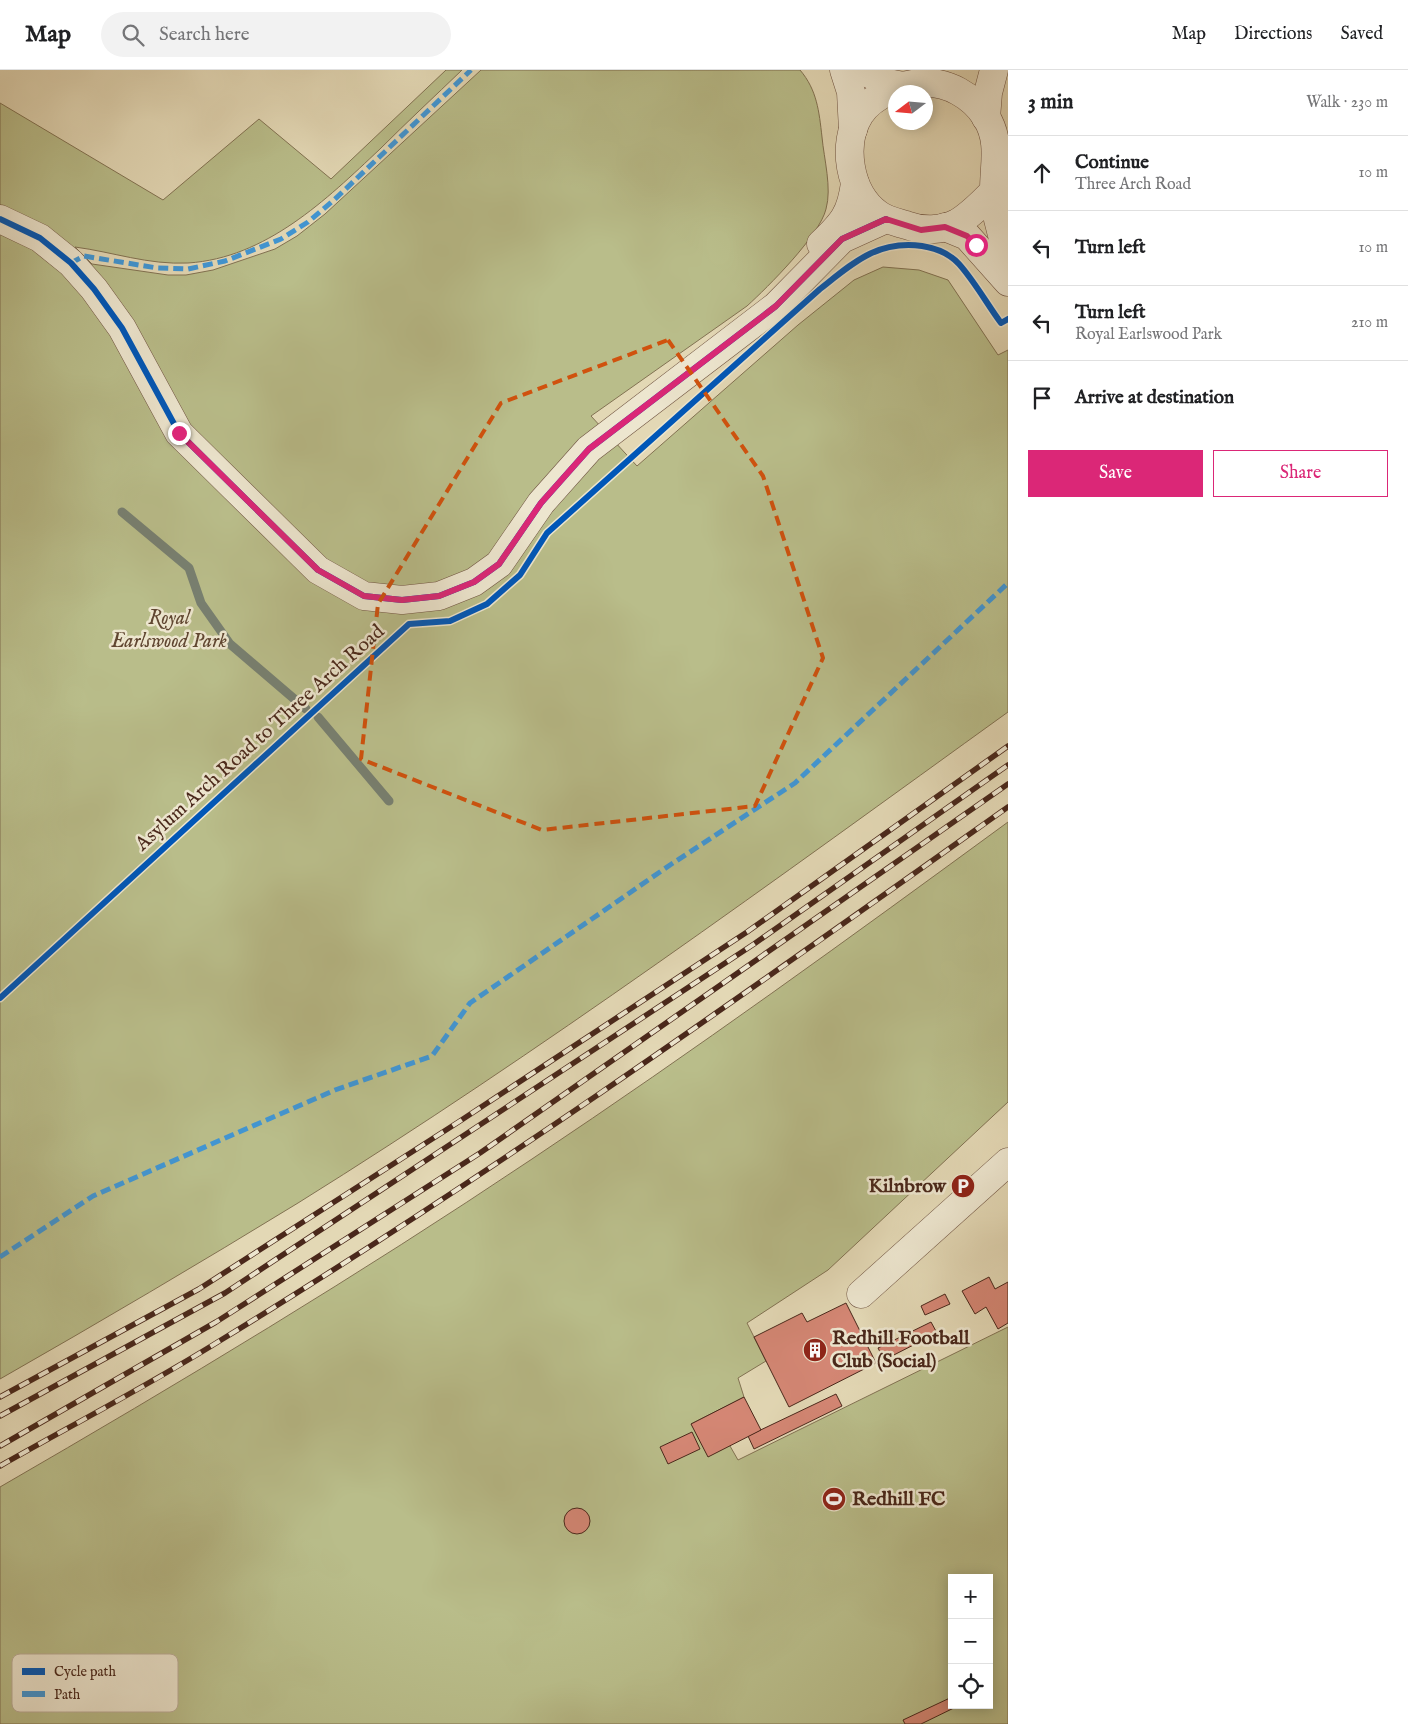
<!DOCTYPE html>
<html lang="en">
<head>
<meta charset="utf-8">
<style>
	:root { --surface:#fff; --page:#f2f2f2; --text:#202124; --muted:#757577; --line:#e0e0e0; --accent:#db2777 }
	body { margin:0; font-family:"IM FELL English",serif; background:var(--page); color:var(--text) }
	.controls { position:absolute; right:15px; bottom:15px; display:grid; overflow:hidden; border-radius:0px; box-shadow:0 2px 12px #0003 }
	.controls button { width:45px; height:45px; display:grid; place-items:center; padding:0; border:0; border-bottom:1px solid var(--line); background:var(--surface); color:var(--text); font:25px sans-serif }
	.compass { position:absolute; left:888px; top:15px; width:45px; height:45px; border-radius:50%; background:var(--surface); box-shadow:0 2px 12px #0003; rotate:254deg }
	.stop { position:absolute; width:15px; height:15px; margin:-11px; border:4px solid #db2777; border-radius:50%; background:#fff }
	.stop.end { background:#db2777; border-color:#fff; box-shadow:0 1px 5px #0008 }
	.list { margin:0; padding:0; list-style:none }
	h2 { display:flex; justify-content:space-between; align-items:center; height:65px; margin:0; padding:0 20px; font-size:21px }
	h2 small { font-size:16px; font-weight:400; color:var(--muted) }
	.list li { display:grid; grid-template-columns:32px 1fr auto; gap:15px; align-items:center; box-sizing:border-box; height:75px; padding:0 20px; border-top:1px solid var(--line) }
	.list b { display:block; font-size:19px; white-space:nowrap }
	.list p { margin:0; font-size:16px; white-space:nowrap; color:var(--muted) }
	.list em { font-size:16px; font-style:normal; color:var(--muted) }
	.actions { display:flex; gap:10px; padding:15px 20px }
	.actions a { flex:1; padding:11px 0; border:1px solid var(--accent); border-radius:0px; text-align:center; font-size:18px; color:var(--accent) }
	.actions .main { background:var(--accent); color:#fff }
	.icon { flex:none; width:28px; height:28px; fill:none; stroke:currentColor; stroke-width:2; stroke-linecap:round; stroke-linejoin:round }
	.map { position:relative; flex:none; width:1008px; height:1654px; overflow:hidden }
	header { display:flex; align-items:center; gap:30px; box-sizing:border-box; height:70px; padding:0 25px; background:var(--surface); border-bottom:1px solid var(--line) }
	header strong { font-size:24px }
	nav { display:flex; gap:28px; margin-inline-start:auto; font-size:18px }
	.search { width:350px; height:45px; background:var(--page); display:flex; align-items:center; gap:12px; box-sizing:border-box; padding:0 18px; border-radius:28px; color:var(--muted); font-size:19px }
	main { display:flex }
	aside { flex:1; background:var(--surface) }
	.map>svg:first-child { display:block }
</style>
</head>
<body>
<header>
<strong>Map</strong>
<div class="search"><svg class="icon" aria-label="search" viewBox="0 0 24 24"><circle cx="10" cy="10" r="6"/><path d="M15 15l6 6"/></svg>Search here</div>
<nav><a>Map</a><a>Directions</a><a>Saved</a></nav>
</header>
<main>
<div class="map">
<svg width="1008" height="1654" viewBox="0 0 1008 1654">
	<rect width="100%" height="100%" fill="#e3d8b5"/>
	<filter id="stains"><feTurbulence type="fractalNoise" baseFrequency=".004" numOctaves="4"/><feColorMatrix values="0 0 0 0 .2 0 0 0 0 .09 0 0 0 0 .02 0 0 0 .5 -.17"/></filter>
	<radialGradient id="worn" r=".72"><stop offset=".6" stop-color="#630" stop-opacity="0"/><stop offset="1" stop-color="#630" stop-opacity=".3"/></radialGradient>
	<g fill="#b9bd8a" stroke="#827252" fill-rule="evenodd">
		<path d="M 446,0 L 462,0 C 435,26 407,52 380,79 C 326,130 266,188 188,193 C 148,195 113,182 75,177 L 92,194 L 168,205 L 186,205 L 213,200 L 275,179 L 297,166 L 325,144 L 481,0 L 800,0 C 817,20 819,41 822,67 C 824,89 832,118 826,139 C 820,165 768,217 747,236 L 591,346 L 637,396 L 798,255 L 854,210 L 883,197 L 919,200 L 948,210 L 998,285 L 1008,280 L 1008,642 C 775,810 542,981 298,1133 C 200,1193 100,1252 0,1309 L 0,33 L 163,130 L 259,49 L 331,109 Z"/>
		<path d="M 1008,752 L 1008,1032 L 828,1200 L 747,1253 L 766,1291 L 738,1308 L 744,1327 L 691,1354 L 730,1376 L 738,1390 L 1008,1257 L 1008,1654 L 0,1654 L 0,1417 C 180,1313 359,1205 532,1089 C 694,981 851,867 1008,752 ZM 952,1508 L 989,1508 L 989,1635 L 952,1635 Z"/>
	</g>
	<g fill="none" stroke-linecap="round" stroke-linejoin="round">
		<g stroke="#788071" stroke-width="9">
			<path d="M 122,442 L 189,498 L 201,533 L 230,574 L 306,639"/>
			<path d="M 318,647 L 389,731"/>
		</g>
	</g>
	<g fill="#d58775" stroke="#4a281b">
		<path d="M 989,1207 L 995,1219 L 1008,1212 L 1008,1253 L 998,1259 L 986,1237 L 975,1244 L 962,1221 Z"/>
		<path d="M 945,1224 L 950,1234 L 925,1245 L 921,1236 Z"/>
		<path d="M 846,1233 L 876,1293 L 789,1337 L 754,1267 L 802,1243 L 807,1252 Z"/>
		<path d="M 931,1252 L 937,1263 L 884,1290 L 878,1278 Z"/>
		<path d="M 836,1324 L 842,1336 L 754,1379 L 748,1366 Z"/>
		<path d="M 744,1327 L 761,1360 L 708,1387 L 691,1354 Z"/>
		<path d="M 692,1362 L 700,1379 L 668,1394 L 660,1377 Z"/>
		<circle cx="577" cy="1451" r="13"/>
		<path d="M 952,1627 L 952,1635 L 960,1635 L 921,1654 L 905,1654 L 903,1650 Z"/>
	</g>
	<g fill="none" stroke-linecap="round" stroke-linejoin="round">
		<g stroke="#705442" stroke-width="29">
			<g id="minor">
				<path d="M 844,0 L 851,22 L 853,60"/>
				<path d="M 861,0 L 888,13 L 903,16"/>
				<path d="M 986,48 L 988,23 L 994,0"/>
				<path d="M 994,121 C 983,132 971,145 957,153 C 941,161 922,161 906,155 C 896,152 886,150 878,144 C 849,123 841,74 860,44 C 873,25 900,14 922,13 C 947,11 973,26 986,47 C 1001,71 994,94 994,120 C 995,141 1001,164 1008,183"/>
				<path d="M 0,149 L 40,168 L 71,193 L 94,219 L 122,258 L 179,363 L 318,500 L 364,526 L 402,530 L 439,526 L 474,512 L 499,494 L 541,433 L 589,379 L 776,236 L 842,169 L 886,149"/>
				<path d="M 945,157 L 967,166 L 1008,212"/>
				<path d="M 821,174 C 843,153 851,144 855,113"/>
				<path d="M 861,1224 L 1008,1092"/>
			</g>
		</g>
		<use href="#minor" stroke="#ede6cf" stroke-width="28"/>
		<g stroke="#4a281b" stroke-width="5.5">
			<g id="rail">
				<path d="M 0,1327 L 199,1219 L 460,1051 L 747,862 L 1008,676"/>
				<path d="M 0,1346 L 225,1223 L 754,874 L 1008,695"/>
				<path d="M 0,1376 L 216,1252 L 480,1083 L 1008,714"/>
				<path d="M 0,1396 C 74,1354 149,1315 221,1270 C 491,1105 750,920 1008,737"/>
			</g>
		</g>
		<use href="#rail" stroke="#ede6cf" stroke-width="4" stroke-dasharray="11" stroke-linecap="butt"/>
		<g stroke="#4196d4" stroke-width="5" stroke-dasharray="10 5" stroke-linecap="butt">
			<path d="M 71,193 L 84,186 L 157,198 L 188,199 L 225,191 L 281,169 L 308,152 L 334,130 L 471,0"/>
			<path d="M 0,1187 L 93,1126 L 335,1020 L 432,986 L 470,933 L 670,795 L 795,713 L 1008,513"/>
		</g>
		<g stroke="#ede6cf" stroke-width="9">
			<g id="cycleway">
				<path d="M 0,149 L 40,168 L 71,193 L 94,219 L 122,258 L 179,363 L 318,500 L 364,526 L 402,530 L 439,526 L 474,512 L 499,494 L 541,433 L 589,379 L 776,236 L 842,169 L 886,149"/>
				<path d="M 0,928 L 409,554 L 450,551 L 487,534 L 520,505 L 547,463 L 820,219 C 853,193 877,170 922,176 C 935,178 949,183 959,194 C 975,212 987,234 1001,253 L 1008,249"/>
			</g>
		</g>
		<use href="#cycleway" stroke="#0057b8" stroke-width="6"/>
	</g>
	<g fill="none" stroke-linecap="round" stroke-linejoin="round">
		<path stroke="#db2777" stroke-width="6" d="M 179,363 L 318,500 L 364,526 L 402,530 L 439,526 L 474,512 L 499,494 L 541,433 L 589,379 L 776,236 L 842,169 L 886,149 L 921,160 L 945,157 L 967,166 L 976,175"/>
	</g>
	<path fill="none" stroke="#d0520e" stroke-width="4" stroke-dasharray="10 6" stroke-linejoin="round" d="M 668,270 L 763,406 L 823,588 L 755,736 L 542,760 L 361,689 L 378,534 L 501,333 Z"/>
	<defs>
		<g id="parking-disc" transform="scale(1.25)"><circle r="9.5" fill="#8f2418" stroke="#ede6cf"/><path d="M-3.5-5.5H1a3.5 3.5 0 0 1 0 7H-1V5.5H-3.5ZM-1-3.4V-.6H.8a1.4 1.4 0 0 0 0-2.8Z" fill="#fff"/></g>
		<g id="building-disc" transform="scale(1.25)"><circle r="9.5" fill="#8f2418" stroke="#ede6cf"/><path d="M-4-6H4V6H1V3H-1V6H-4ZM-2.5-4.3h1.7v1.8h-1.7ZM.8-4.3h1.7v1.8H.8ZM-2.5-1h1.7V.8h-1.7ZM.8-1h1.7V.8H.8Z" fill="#fff"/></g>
		<g id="stadium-disc" transform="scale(1.25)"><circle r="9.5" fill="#8f2418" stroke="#ede6cf"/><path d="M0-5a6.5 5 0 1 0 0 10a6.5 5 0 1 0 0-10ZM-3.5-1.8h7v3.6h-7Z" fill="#fff"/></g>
	</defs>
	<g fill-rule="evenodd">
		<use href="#parking-disc" x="963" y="1116"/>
		<use href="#building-disc" x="815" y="1280"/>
		<use href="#stadium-disc" x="834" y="1429"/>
	</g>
	<g text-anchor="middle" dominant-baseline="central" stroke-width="5" stroke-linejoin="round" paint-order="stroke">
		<g font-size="20" font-style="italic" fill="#604631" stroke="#ede6cf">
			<text x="169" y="548">Royal<tspan x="169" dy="23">Earlswood Park</tspan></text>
		</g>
		<g font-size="20" fill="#4a281b" stroke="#ede6cf">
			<text transform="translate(260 668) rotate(-42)">Asylum Arch Road to Three Arch Road</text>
		</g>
		<g font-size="20" font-weight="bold" fill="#4a281b" stroke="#ede6cf" text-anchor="start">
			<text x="946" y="1116" text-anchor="end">Kilnbrow</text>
			<text x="832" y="1268">Redhill Football<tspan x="832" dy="23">Club (Social)</tspan></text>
			<text x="852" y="1429">Redhill FC</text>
		</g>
	</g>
	<rect x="12" y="1584" width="166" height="58" rx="8" fill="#ede6cf" stroke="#bcad99" stroke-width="1"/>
	<rect x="22" y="1598" width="23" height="7" fill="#0057b8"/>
	<rect x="22" y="1621" width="23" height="6" fill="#4196d4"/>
	<g font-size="14" fill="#4a281b">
		<text x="54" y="1606">Cycle path</text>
		<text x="54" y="1629">Path</text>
	</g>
	<rect width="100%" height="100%" filter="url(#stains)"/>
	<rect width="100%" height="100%" fill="url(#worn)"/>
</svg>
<div class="controls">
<button>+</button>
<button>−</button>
<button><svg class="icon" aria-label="locate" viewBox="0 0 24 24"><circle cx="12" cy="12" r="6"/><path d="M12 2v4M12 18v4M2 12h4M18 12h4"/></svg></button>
</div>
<svg class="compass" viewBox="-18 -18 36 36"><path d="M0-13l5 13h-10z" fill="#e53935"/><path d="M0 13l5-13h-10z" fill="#757577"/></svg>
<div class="stop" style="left:976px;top:175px"></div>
<div class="stop end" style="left:179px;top:363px"></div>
</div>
<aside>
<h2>3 min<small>Walk · 230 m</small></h2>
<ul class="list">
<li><svg class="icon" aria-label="ahead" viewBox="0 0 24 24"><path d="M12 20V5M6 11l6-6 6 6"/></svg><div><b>Continue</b><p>Three Arch Road</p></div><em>10 m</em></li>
<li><svg class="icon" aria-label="left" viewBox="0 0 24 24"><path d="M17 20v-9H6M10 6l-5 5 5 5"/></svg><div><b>Turn left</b></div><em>10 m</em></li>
<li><svg class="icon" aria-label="left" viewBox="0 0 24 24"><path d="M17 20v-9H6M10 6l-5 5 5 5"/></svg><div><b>Turn left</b><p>Royal Earlswood Park</p></div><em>210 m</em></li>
<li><svg class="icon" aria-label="arrive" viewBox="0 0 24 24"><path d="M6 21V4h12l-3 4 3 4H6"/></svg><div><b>Arrive at destination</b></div></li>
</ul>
<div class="actions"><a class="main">Save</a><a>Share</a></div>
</aside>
</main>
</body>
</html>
